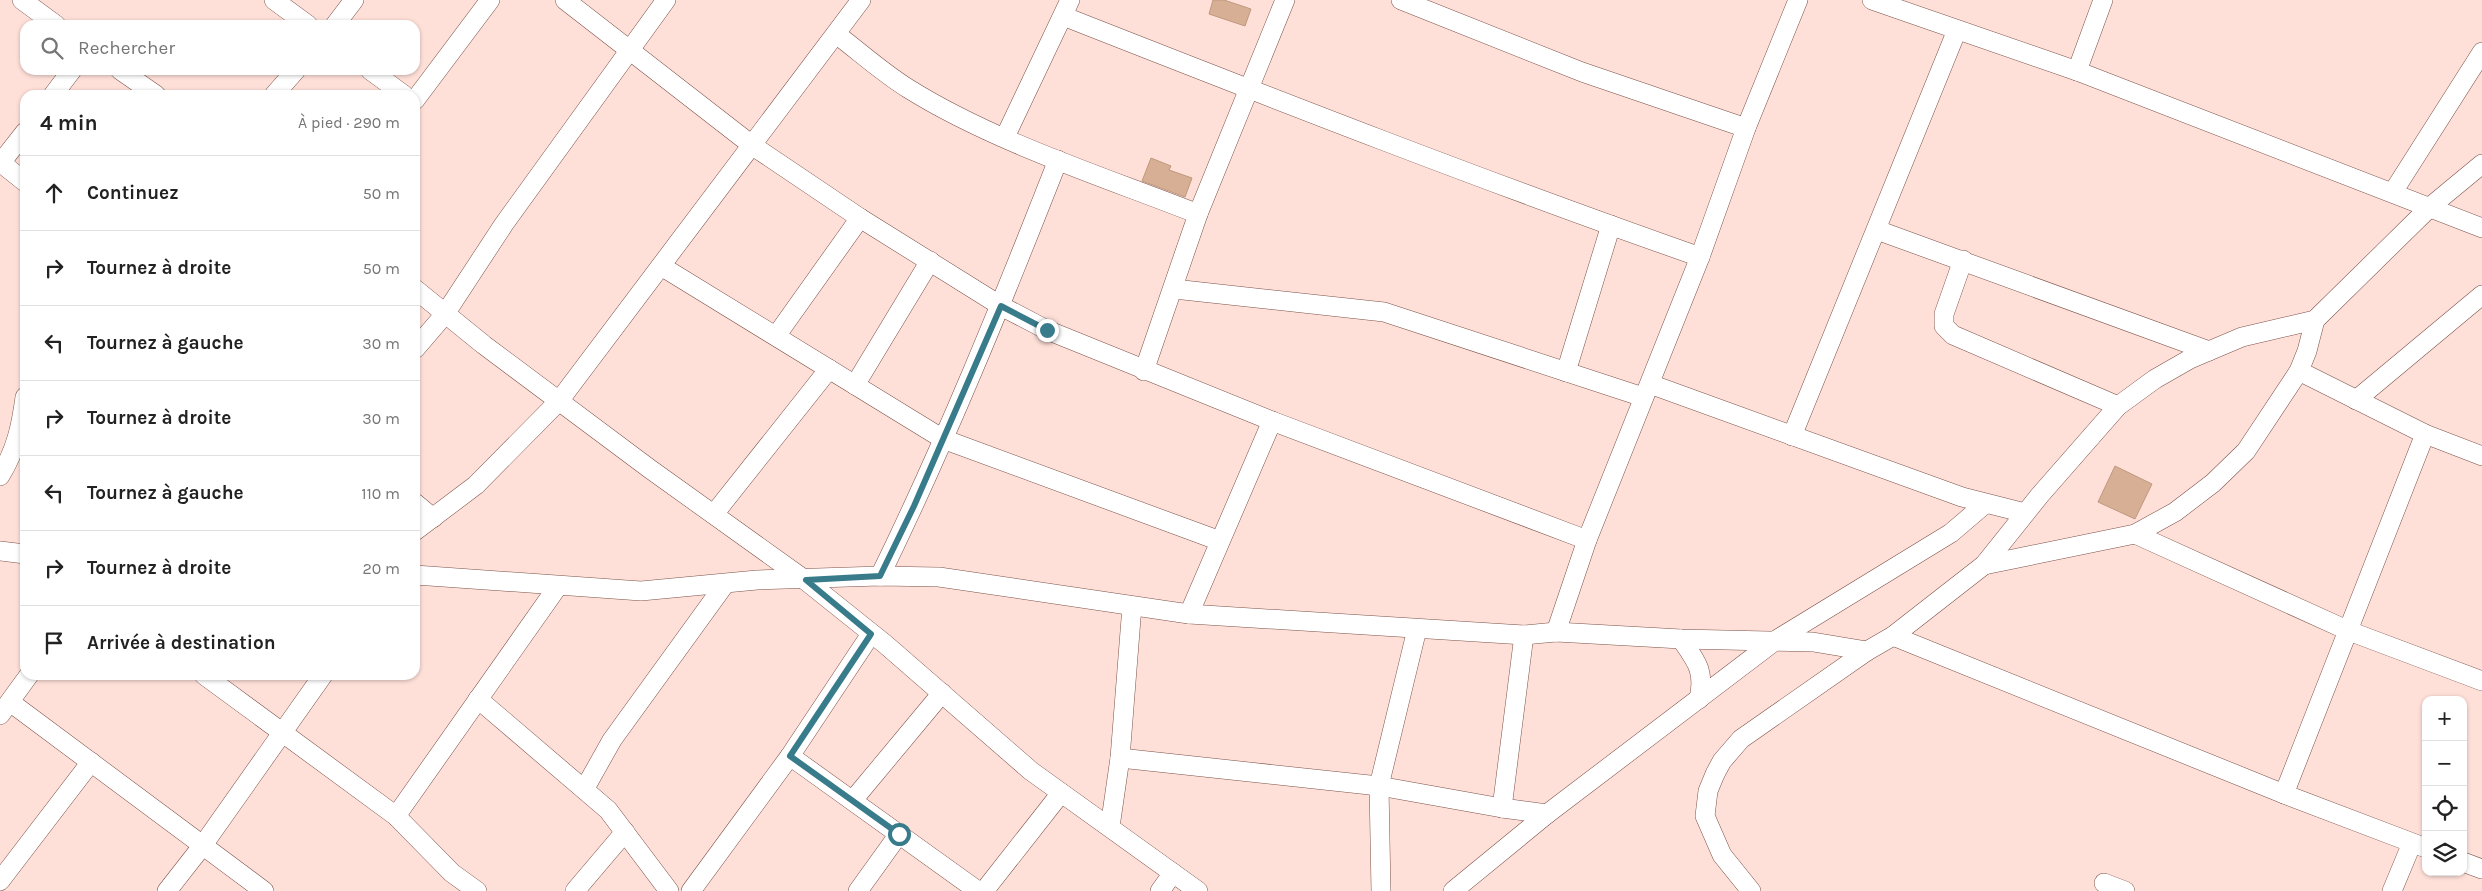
<!DOCTYPE html>
<html lang="fr">
<head>
<meta charset="utf-8">
<style>
	:root { --surface:#fff; --page:#f6f6f6; --text:#222; --muted:#767676; --line:#e0e0e0 }
	body { margin:0; font-family:Karla,sans-serif; background:var(--page); color:var(--text) }
	.controls { position:absolute; right:15px; bottom:15px; display:grid; overflow:hidden; border-radius:10px; box-shadow:0 1px 4px #0004 }
	.controls button { width:45px; height:45px; display:grid; place-items:center; padding:0; border:0; border-bottom:1px solid var(--line); background:var(--surface); color:var(--text); font:25px sans-serif }
	.stop { position:absolute; width:15px; height:15px; margin:-11px; border:4px solid #387c8b; border-radius:50%; background:#fff }
	.stop.end { background:#387c8b; border-color:#fff; box-shadow:0 1px 5px #0008 }
	.list { margin:0; padding:0; list-style:none }
	h2 { display:flex; justify-content:space-between; align-items:center; height:65px; margin:0; padding:0 20px; font-size:21px }
	h2 small { font-size:16px; font-weight:400; color:var(--muted) }
	.list li { display:grid; grid-template-columns:32px 1fr auto; gap:15px; align-items:center; box-sizing:border-box; height:75px; padding:0 20px; border-top:1px solid var(--line) }
	.list b { display:block; font-size:19px; white-space:nowrap }
	.list em { font-size:16px; font-style:normal; color:var(--muted) }
	.icon { flex:none; width:28px; height:28px; fill:none; stroke:currentColor; stroke-width:2; stroke-linecap:round; stroke-linejoin:round }
	.map { position:relative; flex:none; width:2482px; height:891px; overflow:hidden }
	.search { position:absolute; background:var(--surface); box-shadow:0 1px 4px #0004; left:20px; top:20px; width:400px; height:55px; display:flex; align-items:center; gap:12px; box-sizing:border-box; padding:0 18px; border-radius:15px; color:var(--muted); font-size:19px }
	.panel { position:absolute; background:var(--surface); box-shadow:0 1px 4px #0004; left:20px; top:90px; width:400px; height:590px; border-radius:15px }
	.map>svg:first-child { display:block }
</style>
</head>
<body>
<div class="map">
<svg width="2482" height="891" viewBox="0 0 2482 891">
	<rect width="100%" height="100%" fill="#ffe0d9"/>
	<g fill="#d6af95" stroke="#bf987f">
		<path d="M 1213,0 L 1224,0 L 1251,9 L 1245,26 L 1209,14 Z"/>
		<path d="M 1151,158 L 1171,166 L 1169,170 L 1192,178 L 1185,197 L 1142,181 Z"/>
		<path d="M 2115,466 L 2152,484 L 2135,519 L 2098,502 Z"/>
	</g>
	<g fill="none" stroke-linecap="round" stroke-linejoin="round">
		<g stroke="#7c5248" stroke-width="20">
			<g id="minor">
				<path d="M 22,0 L 56,25"/>
				<path d="M 274,0 L 308,25"/>
				<path d="M 565,0 L 753,146 L 860,218 L 1001,306 L 1047,330 L 1272,421 L 1587,540"/>
				<path d="M 1401,0 L 1582,72 L 1746,128"/>
				<path d="M 1872,0 L 2077,71 L 2482,228"/>
				<path d="M 1063,16 C 1274,99 1486,182 1700,257"/>
				<path d="M 335,25 L 354,0"/>
				<path d="M 836,34 C 860,52 883,73 909,89 C 994,142 1104,177 1198,214"/>
				<path d="M 120,70 L 156,95"/>
				<path d="M 370,70 L 404,95"/>
				<path d="M 2077,71 L 2103,0"/>
				<path d="M 53,95 L 72,70"/>
				<path d="M 274,95 L 296,70"/>
				<path d="M 415,100 L 490,0"/>
				<path d="M 1005,137 L 1070,0"/>
				<path d="M 0,162 L 25,182"/>
				<path d="M 0,164 L 25,132"/>
				<path d="M 2393,192 L 2482,52"/>
				<path d="M 1877,230 L 2209,351"/>
				<path d="M 1963,260 L 1944,314 L 1944,326 L 1953,335 L 2118,406"/>
				<path d="M 661,266 L 943,439 L 1220,541"/>
				<path d="M 415,289 L 484,345 L 650,469 L 805,580 L 885,644 L 1031,771 L 1198,891"/>
				<path d="M 1174,289 L 1384,312 L 1643,397"/>
				<path d="M 776,336 L 860,218"/>
				<path d="M 415,349 L 445,314 L 504,224 L 666,0"/>
				<path d="M 1144,371 L 1198,214 L 1285,0"/>
				<path d="M 2299,371 L 2425,434 L 2482,456"/>
				<path d="M 1566,372 L 1611,225"/>
				<path d="M 1650,384 L 1962,497 L 2025,513"/>
				<path d="M 855,385 L 930,261"/>
				<path d="M 2356,400 L 2482,295"/>
				<path d="M 1792,436 L 1957,30"/>
				<path d="M 0,476 C 16,450 21,427 25,397"/>
				<path d="M 415,503 L 433,518"/>
				<path d="M 714,514 L 829,369"/>
				<path d="M 415,531 L 476,485 L 559,401 L 861,0"/>
				<path d="M 2135,534 L 2349,631 L 2482,681"/>
				<path d="M 0,551 L 25,554"/>
				<path d="M 1984,565 L 2135,534 L 2175,512 L 2213,483 L 2246,451 L 2299,371 L 2307,351 L 2315,320"/>
				<path d="M 415,575 L 641,591 L 757,580 L 880,576 L 939,577 L 1189,614 L 1524,635 L 1556,632 L 1681,639 L 1813,642 L 1867,651"/>
				<path d="M 880,576 C 946,441 1003,300 1058,160"/>
				<path d="M 1189,614 L 1272,421"/>
				<path d="M 1556,632 L 1587,540 L 1700,257 L 1746,128 L 1798,0"/>
				<path d="M 1893,636 L 2284,794 L 2426,848"/>
				<path d="M 1681,639 C 1697,662 1705,671 1699,699"/>
				<path d="M 204,675 L 396,816 L 452,873 L 477,891"/>
				<path d="M 478,699 L 608,810 L 669,891"/>
				<path d="M 10,702 L 264,891"/>
				<path d="M 0,715 L 29,675"/>
				<path d="M 790,756 L 978,891"/>
				<path d="M 1120,758 L 1379,786 L 1502,808 L 1547,814 L 1776,640 L 1951,533 L 1985,504"/>
				<path d="M 585,788 L 612,740 L 725,584"/>
				<path d="M 2284,794 L 2425,434"/>
				<path d="M 853,800 L 942,693"/>
				<path d="M 1502,808 L 1524,635"/>
				<path d="M 396,816 L 558,586"/>
				<path d="M 1110,827 L 1120,758 L 1132,606"/>
				<path d="M 2463,862 L 2482,869"/>
				<path d="M 0,881 L 91,762"/>
				<path d="M 2104,883 L 2125,891"/>
				<path d="M 167,891 L 203,845 L 323,675"/>
				<path d="M 575,891 L 625,832"/>
				<path d="M 691,891 L 790,756 L 871,634"/>
				<path d="M 858,891 L 899,834"/>
				<path d="M 984,891 L 1061,793"/>
				<path d="M 1160,891 L 1173,873"/>
				<path d="M 1381,891 L 1379,786 L 1417,629"/>
				<path d="M 1453,891 L 1547,814"/>
				<path d="M 1751,891 L 1722,855 L 1705,816 L 1708,791 L 1715,774 L 1722,761 L 1741,739 L 1867,651 L 1893,636 L 1984,565 L 2040,495 L 2118,406 L 2155,379 L 2190,359 L 2242,337 L 2315,320 L 2430,207 L 2482,164"/>
				<path d="M 2392,891 L 2412,843"/>
			</g>
		</g>
		<use href="#minor" stroke="#fff" stroke-width="19"/>
	</g>
	<g fill="none" stroke-linecap="round" stroke-linejoin="round">
		<path stroke="#387c8b" stroke-width="6" d="M 899,834 L 790,756 L 871,634 L 806,580 L 880,576 L 914,506 L 1001,306 L 1047,330"/>
	</g>
</svg>
<div class="controls">
<button>+</button>
<button>−</button>
<button><svg class="icon" aria-label="locate" viewBox="0 0 24 24"><circle cx="12" cy="12" r="6"/><path d="M12 2v4M12 18v4M2 12h4M18 12h4"/></svg></button>
<button><svg class="icon" aria-label="layers" viewBox="0 0 24 24"><path d="M12 4l9 5-9 5-9-5zM3 14l9 5 9-5"/></svg></button>
</div>
<div class="stop" style="left:899px;top:834px"></div>
<div class="stop end" style="left:1047px;top:330px"></div>
<div class="search"><svg class="icon" aria-label="search" viewBox="0 0 24 24"><circle cx="10" cy="10" r="6"/><path d="M15 15l6 6"/></svg>Rechercher</div>
<section class="panel">
<h2>4 min<small>À pied · 290 m</small></h2>
<ul class="list">
<li><svg class="icon" aria-label="ahead" viewBox="0 0 24 24"><path d="M12 20V5M6 11l6-6 6 6"/></svg><div><b>Continuez</b></div><em>50 m</em></li>
<li><svg class="icon" aria-label="right" viewBox="0 0 24 24"><path d="M7 20v-9h11M14 6l5 5-5 5"/></svg><div><b>Tournez à droite</b></div><em>50 m</em></li>
<li><svg class="icon" aria-label="left" viewBox="0 0 24 24"><path d="M17 20v-9H6M10 6l-5 5 5 5"/></svg><div><b>Tournez à gauche</b></div><em>30 m</em></li>
<li><svg class="icon" aria-label="right" viewBox="0 0 24 24"><path d="M7 20v-9h11M14 6l5 5-5 5"/></svg><div><b>Tournez à droite</b></div><em>30 m</em></li>
<li><svg class="icon" aria-label="left" viewBox="0 0 24 24"><path d="M17 20v-9H6M10 6l-5 5 5 5"/></svg><div><b>Tournez à gauche</b></div><em>110 m</em></li>
<li><svg class="icon" aria-label="right" viewBox="0 0 24 24"><path d="M7 20v-9h11M14 6l5 5-5 5"/></svg><div><b>Tournez à droite</b></div><em>20 m</em></li>
<li><svg class="icon" aria-label="arrive" viewBox="0 0 24 24"><path d="M6 21V4h12l-3 4 3 4H6"/></svg><div><b>Arrivée à destination</b></div></li>
</ul>
</section>
</div>
</body>
</html>
